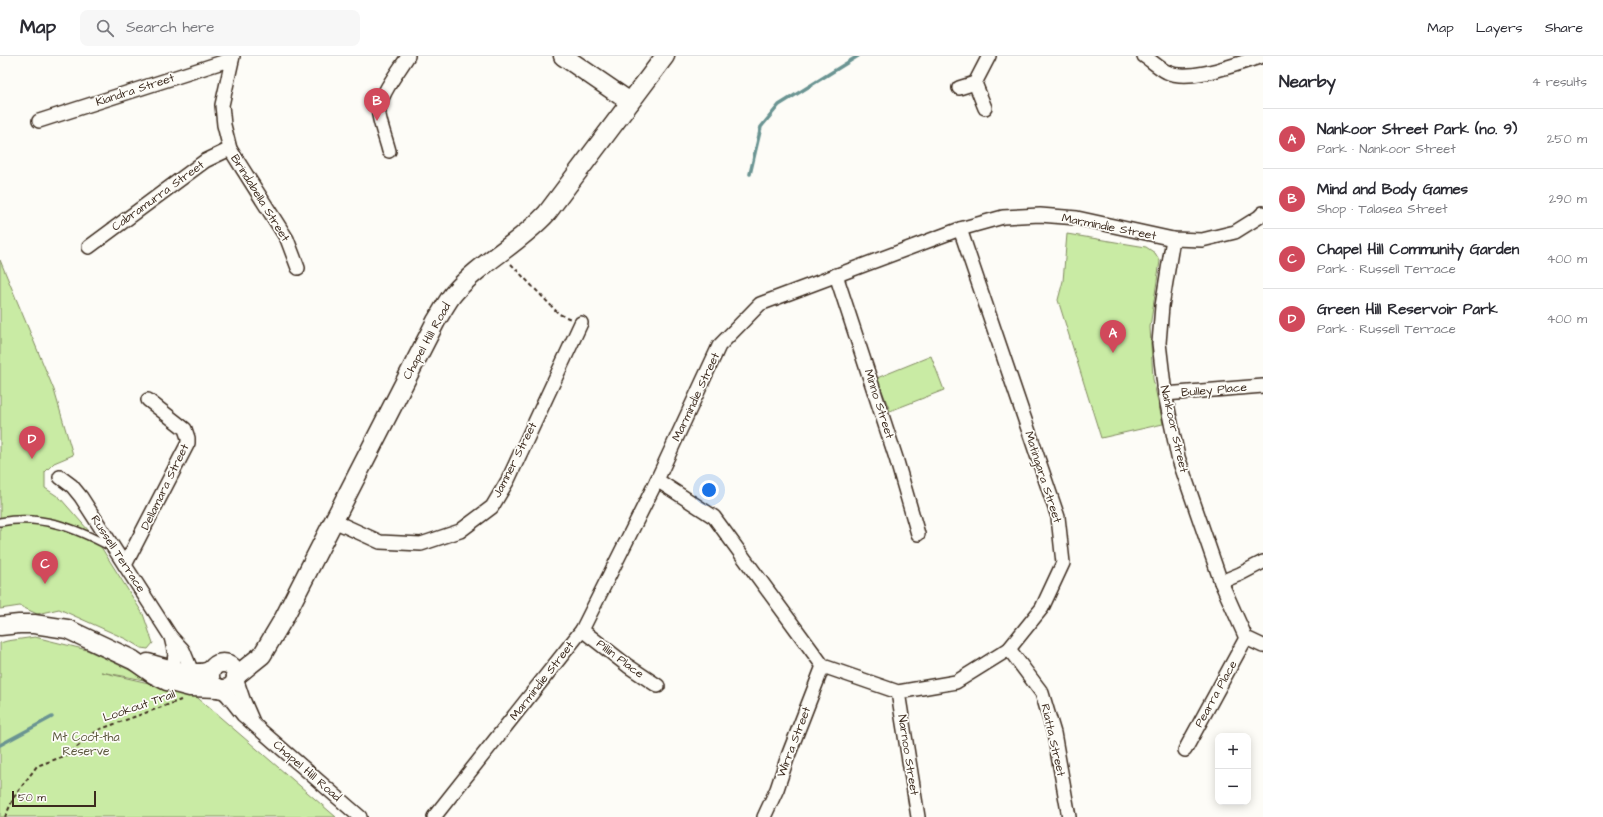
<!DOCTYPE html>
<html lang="en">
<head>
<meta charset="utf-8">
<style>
	:root { --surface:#fff; --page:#f7f7f7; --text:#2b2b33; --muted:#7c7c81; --line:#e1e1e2; --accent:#d1495b }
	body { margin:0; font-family:"Architects Daughter",sans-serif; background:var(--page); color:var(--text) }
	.controls { position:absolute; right:12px; bottom:12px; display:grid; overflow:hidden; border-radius:8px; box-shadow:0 2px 10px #0003 }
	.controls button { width:36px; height:36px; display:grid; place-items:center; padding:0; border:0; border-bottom:1px solid var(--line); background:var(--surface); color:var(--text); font:20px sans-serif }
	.scale { position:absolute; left:12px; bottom:10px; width:84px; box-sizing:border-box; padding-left:4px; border:2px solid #3b2a1e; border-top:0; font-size:11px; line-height:14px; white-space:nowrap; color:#3b2a1e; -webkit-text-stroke:3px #fdfcf7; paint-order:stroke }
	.you { position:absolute; left:709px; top:434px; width:14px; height:14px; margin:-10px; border:3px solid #fff; border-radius:50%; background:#1a73e8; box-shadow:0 0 0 6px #1a73e833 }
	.badge { display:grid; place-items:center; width:26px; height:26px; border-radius:50%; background:var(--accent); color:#fff; font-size:13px; font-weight:700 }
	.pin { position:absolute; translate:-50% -33px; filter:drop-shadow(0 1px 2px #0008) }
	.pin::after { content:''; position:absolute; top:21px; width:14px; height:12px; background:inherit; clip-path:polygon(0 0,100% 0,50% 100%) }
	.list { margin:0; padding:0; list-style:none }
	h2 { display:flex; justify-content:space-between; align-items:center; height:52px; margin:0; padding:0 16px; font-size:17px }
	h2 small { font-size:13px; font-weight:400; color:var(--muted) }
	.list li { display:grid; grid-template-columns:26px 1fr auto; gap:12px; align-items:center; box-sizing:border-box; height:60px; padding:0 16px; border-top:1px solid var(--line) }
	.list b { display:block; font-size:15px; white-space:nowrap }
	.list p { margin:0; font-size:13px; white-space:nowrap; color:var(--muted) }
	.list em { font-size:13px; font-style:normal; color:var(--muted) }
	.icon { flex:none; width:22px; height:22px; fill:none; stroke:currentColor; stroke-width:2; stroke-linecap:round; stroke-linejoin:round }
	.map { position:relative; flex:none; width:1263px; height:761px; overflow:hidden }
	header { display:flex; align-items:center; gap:24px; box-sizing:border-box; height:56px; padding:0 20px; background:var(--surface); border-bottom:1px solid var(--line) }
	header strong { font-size:19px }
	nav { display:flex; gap:22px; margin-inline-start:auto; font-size:14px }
	.search { width:280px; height:36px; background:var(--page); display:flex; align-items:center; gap:10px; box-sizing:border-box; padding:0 14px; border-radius:8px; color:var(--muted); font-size:15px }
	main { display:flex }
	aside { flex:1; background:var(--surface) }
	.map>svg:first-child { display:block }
</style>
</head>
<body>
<header>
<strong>Map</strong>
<div class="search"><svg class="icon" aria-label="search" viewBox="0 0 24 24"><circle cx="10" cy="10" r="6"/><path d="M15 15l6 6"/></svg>Search here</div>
<nav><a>Map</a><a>Layers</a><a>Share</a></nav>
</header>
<main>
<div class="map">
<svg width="1263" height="761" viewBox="0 0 1263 761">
	<rect width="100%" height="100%" fill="#fdfcf7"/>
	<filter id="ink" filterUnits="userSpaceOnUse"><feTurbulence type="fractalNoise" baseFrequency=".025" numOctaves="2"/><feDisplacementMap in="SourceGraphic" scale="8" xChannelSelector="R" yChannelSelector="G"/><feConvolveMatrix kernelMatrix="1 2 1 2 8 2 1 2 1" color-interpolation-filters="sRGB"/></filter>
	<g filter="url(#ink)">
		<g fill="#c9eba4" stroke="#828a61">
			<path d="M 1067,178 L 1146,191 L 1155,197 L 1160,205 L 1150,271 L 1153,323 L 1163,368 L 1101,382 L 1058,244 L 1063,225 Z"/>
			<path d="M 0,204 L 54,334 L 73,399 L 54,407 L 45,416 L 45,432 L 60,442 L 96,483 L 143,558 L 153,587 L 148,593 L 141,592 L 126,583 L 59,553 L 37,558 L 20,550 L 0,553 Z"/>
			<path d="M 931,300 L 944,334 L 890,355 L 877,322 Z"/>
			<path d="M 35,581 L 87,594 L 155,626 L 101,616 L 192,637 L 336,761 L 0,761 L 0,587 L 7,585 Z"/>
		</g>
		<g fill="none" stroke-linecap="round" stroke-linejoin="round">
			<g stroke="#6a9492" stroke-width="3.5">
				<path d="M 750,118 L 761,71 L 779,49 L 858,0"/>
				<path d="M 0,689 L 52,661"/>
			</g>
			<g stroke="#3b2a1e" stroke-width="10">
				<path id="lane" d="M 0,466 C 42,458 75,472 111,491"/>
			</g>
			<g stroke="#3b2a1e" stroke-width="16">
				<g id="street">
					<path d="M 233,0 L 222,49 L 224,69 L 230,93 L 287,183 L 298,212"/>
					<path d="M 1144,0 C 1152,5 1159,12 1167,16 C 1191,27 1238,7 1263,0"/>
					<path d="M 975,27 L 985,52"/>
					<path d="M 959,32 L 975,27 L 989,0"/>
					<path d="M 39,65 L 232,3"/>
					<path d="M 389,95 C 386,83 381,71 379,59 C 377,41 399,15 408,0"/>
					<path d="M 1173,183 L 1162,250 L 1159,287 L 1165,338 L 1178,401 L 1221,526 L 1246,582 L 1263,590"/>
					<path d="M 89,191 L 205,105 L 230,93"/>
					<path d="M 836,219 L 896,402 L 918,478"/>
					<path d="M 1165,338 L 1263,330"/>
					<path d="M 60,421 L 72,430 L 81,441 L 171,581 L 183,594 L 192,616"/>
					<path d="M 657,424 L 714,461 L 823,610 L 898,636 L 956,626 L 1009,593 L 1042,552 L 1063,507 L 1058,461 L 960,173"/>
					<path d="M 334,465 L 380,486 L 421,488 L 460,475 L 492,451 L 508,424 L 581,267"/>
					<path d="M 125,509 L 188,387 L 188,382 L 185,373 L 148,344"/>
					<path d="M 1221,526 L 1240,518 L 1263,506"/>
					<path d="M 582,574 L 628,610 L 658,630"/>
					<path d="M 171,581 L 175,598 L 173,613"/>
					<path d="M 1009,593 L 1042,637 L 1054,677 L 1069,761"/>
					<path d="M 236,622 L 243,643 L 253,666"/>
					<path d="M 220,632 L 228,640 L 243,659 L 360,761"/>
					<path d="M 898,636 L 918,761"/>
					<path d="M 1185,694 L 1246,582"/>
					<path d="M 434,761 L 582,574 L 657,424 L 719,290 L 760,248 L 960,173 L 1003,161 L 1040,159 L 1077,162 L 1173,183 L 1202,184 L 1235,176 L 1259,161 L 1263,157"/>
					<path d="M 764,761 L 777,733 L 788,700 L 823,610"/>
				</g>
			</g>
			<g stroke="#3b2a1e" stroke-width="21">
				<g id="secondary">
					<path d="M 563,0 L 630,46"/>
					<path d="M 0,570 L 19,568 L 34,568 L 67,573 L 133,604 L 153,618 L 167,625 L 190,631 L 218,632"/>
					<path d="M 148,607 C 161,611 201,623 212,613"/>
					<circle cx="223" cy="620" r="13"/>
					<path d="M 236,620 L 262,599 L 284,562 L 436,265 C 442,256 447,245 454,237 C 481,206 520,187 547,157 L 665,0"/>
				</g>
			</g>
			<g stroke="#3b2a1e" stroke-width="2" stroke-dasharray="4 3" stroke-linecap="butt">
				<path d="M 511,208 L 559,258 L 571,263"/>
				<path d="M 5,761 L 14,741 L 37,710 L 67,699 L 98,674 L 181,644"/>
			</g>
			<use href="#lane" stroke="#fdfcf7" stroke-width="7"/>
			<use href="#street" stroke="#fdfcf7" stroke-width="13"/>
			<use href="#secondary" stroke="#fdfcf7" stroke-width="18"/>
		</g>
	</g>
	<g text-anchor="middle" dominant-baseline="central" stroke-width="3.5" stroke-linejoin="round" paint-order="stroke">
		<g font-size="12" fill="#3b2a1e" stroke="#fdfcf7">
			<text transform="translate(135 34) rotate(-18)">Kiandra Street</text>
			<text transform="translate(158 140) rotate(-36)">Cabramurra Street</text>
			<text transform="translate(260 142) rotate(58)">Brindabella Street</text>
			<text transform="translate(1109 171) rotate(11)">Marmindie Street</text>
			<text transform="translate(427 285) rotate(-61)">Chapel Hill Road</text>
			<text transform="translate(1214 334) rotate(-5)">Bulley Place</text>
			<text transform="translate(696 341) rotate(-65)">Marmindie Street</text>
			<text transform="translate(879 348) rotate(72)">Minno Street</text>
			<text transform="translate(1174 373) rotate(77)">Nankoor Street</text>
			<text transform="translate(515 404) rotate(-63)">Jamner Street</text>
			<text transform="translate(1043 421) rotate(72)">Matingara Street</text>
			<text transform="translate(165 431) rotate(-64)">Dellamara Street</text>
			<text transform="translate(118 498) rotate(57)">Russell Terrace</text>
			<text transform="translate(620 603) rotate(37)">Pillin Place</text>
			<text transform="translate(542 625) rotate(-52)">Marmindie Street</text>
			<text transform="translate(1216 638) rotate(-61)">Pearra Place</text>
			<text transform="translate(139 650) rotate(-19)">Lookout Trail</text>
			<text transform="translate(1053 684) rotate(77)">Riatta Street</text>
			<text transform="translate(794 686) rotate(-69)">Wirra Street</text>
			<text transform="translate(908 699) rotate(81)">Narnoo Street</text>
			<text transform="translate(307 715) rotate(41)">Chapel Hill Road</text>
		</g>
		<g font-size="12" fill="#5e5a40" stroke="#fdfcf7">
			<text x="86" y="681">Mt Coot-tha<tspan x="86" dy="14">Reserve</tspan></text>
		</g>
	</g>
</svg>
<div class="controls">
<button>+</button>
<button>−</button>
</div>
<div class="scale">50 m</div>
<div class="you"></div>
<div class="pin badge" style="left:1113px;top:297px">A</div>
<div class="pin badge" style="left:377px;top:65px">B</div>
<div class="pin badge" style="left:45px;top:528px">C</div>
<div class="pin badge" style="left:32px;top:403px">D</div>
</div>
<aside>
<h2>Nearby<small>4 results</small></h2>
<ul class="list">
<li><span class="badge">A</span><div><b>Nankoor Street Park (no. 9)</b><p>Park · Nankoor Street</p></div><em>250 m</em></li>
<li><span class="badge">B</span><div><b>Mind and Body Games</b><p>Shop · Talasea Street</p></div><em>290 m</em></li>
<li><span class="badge">C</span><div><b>Chapel Hill Community Garden</b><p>Park · Russell Terrace</p></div><em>400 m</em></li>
<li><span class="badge">D</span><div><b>Green Hill Reservoir Park</b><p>Park · Russell Terrace</p></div><em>400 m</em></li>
</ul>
</aside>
</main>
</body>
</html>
